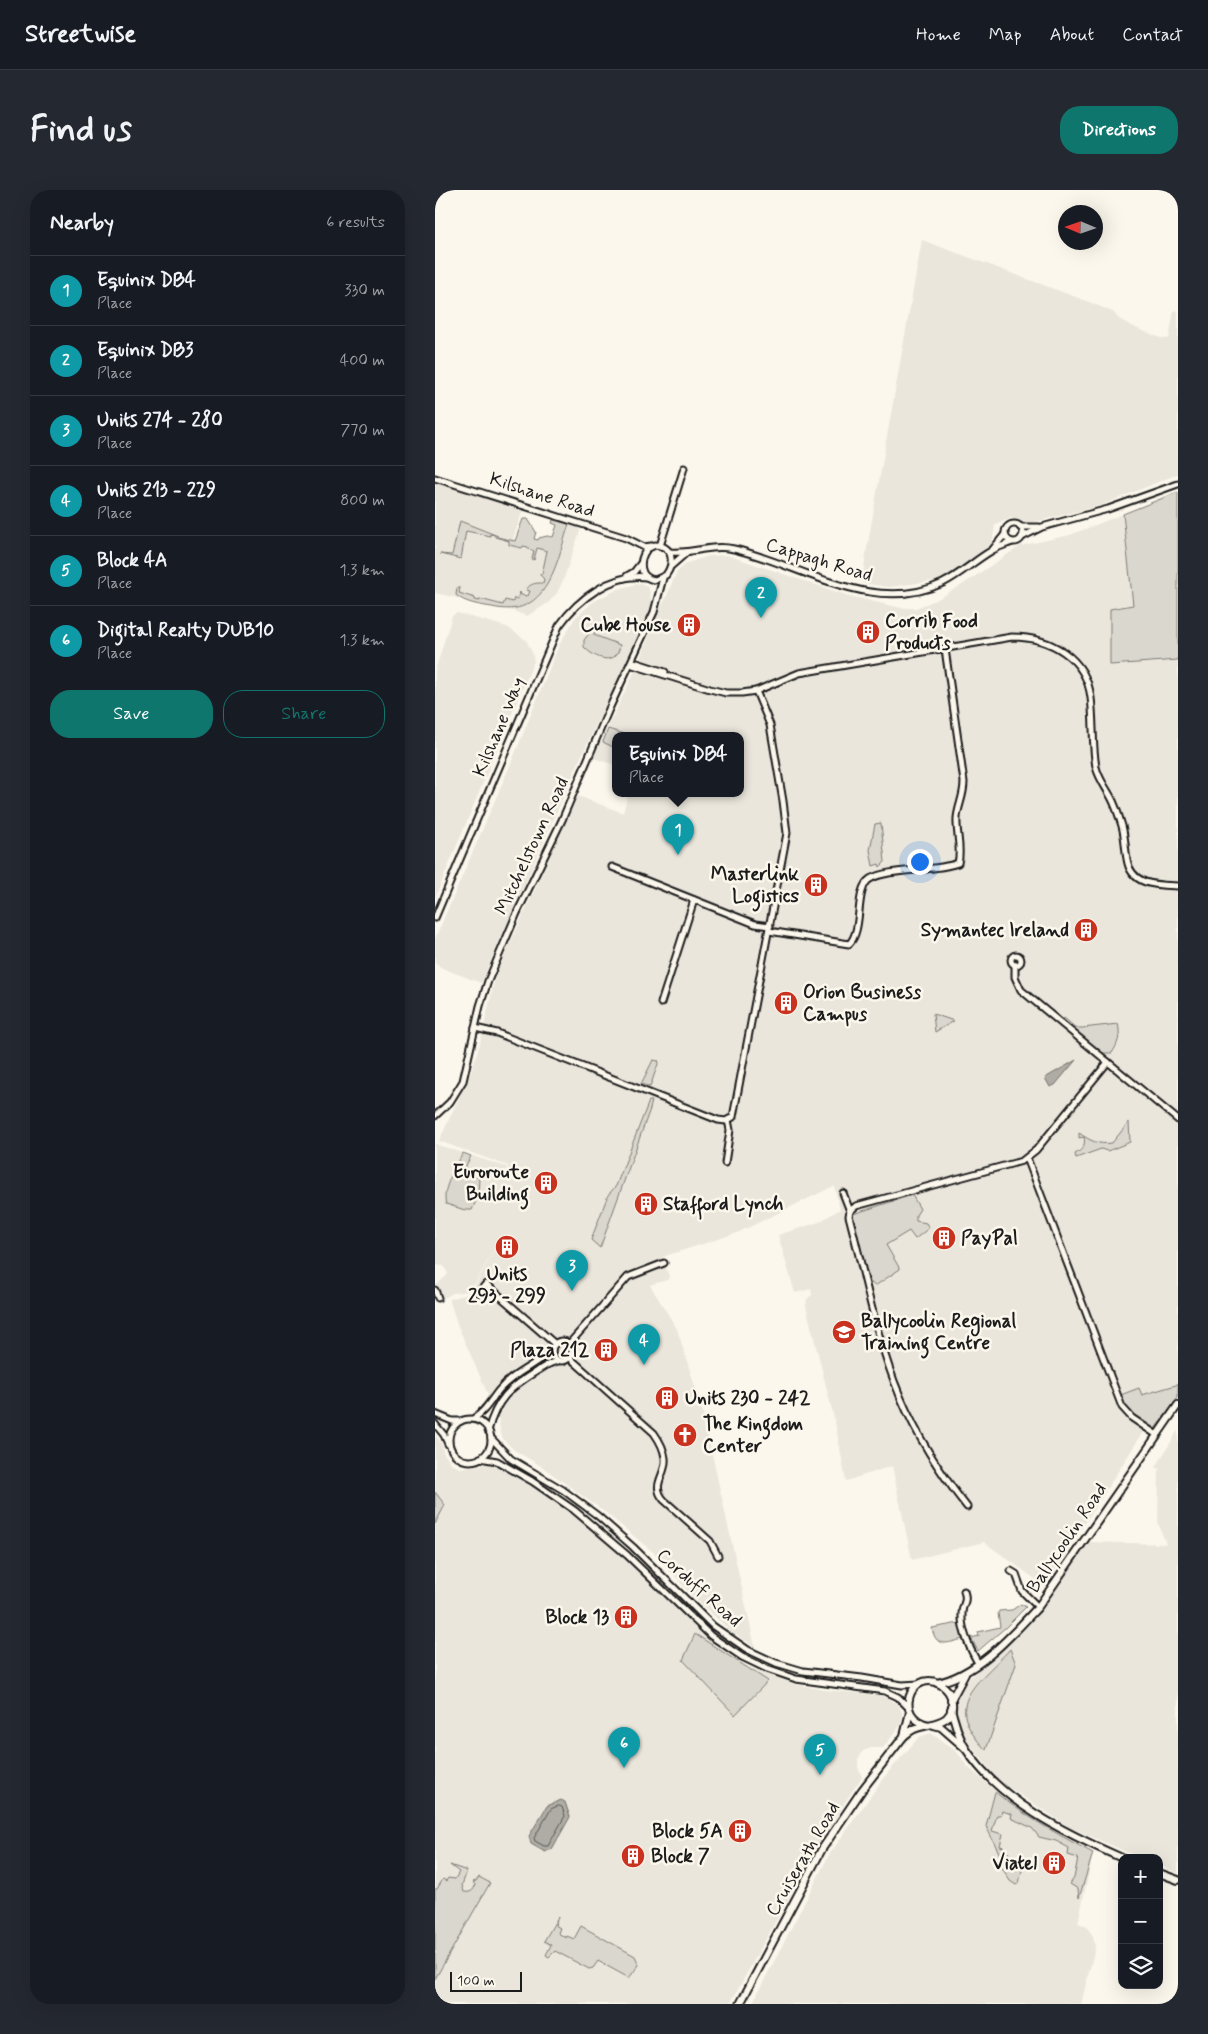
<!DOCTYPE html>
<html lang="en">
<head>
<meta charset="utf-8">
<style>
	:root { --surface:#171b24; --page:#242831; --text:#f1f3f6; --muted:#9ea1a6; --line:#363941; --accent:#0f766e }
	body { margin:0; font-family:Mynerve,sans-serif; background:var(--page); color:var(--text) }
	.controls { position:absolute; right:15px; bottom:15px; display:grid; overflow:hidden; border-radius:10px; box-shadow:0 5px 20px #0002 }
	.controls button { width:45px; height:45px; display:grid; place-items:center; padding:0; border:0; border-bottom:1px solid var(--line); background:var(--surface); color:var(--text); font:25px sans-serif }
	.compass { position:absolute; left:623px; top:15px; width:45px; height:45px; border-radius:50%; background:var(--surface); box-shadow:0 5px 20px #0002; rotate:272deg }
	.scale { position:absolute; left:15px; bottom:12px; width:72px; box-sizing:border-box; padding-left:5px; border:2px solid #1c1c1c; border-top:0; font-size:14px; line-height:18px; white-space:nowrap; color:#1c1c1c; -webkit-text-stroke:4px #fbf7ec; paint-order:stroke }
	.you { position:absolute; left:484px; top:671px; width:18px; height:18px; margin:-12px; border:4px solid #fff; border-radius:50%; background:#1a73e8; box-shadow:0 0 0 8px #1a73e833 }
	.badge { display:grid; place-items:center; width:32px; height:32px; border-radius:50%; background:var(--accent); color:#fff; font-size:16px; font-weight:700 }
	.pin { position:absolute; translate:-50% -41px; filter:drop-shadow(0 1px 2px #0008) }
	.pin::after { content:''; position:absolute; top:26px; width:18px; height:15px; background:inherit; clip-path:polygon(0 0,100% 0,50% 100%) }
	.popup { position:absolute; left:177px; top:542px; width:132px; height:65px; box-sizing:border-box; display:grid; place-content:center; border-radius:10px; background:var(--surface); filter:drop-shadow(0 1px 4px #0005); font-size:16px; white-space:nowrap; color:var(--muted) }
	.popup b { font-size:19px; color:var(--text) }
	.popup::after { content:''; position:absolute; left:50%; top:100%; margin-left:-10px; border:10px solid transparent; border-top-color:var(--surface) }
	.list { margin:0; padding:0; list-style:none }
	h2 { display:flex; justify-content:space-between; align-items:center; height:65px; margin:0; padding:0 20px; font-size:21px }
	h2 small { font-size:16px; font-weight:400; color:var(--muted) }
	.list li { display:grid; grid-template-columns:32px 1fr auto; gap:15px; align-items:center; box-sizing:border-box; height:70px; padding:0 20px; border-top:1px solid var(--line) }
	.list b { display:block; font-size:19px; white-space:nowrap }
	.list p { margin:0; font-size:16px; white-space:nowrap; color:var(--muted) }
	.list em { font-size:16px; font-style:normal; color:var(--muted) }
	.actions { display:flex; gap:10px; padding:15px 20px }
	.actions a { flex:1; padding:11px 0; border:1px solid var(--accent); border-radius:20px; text-align:center; font-size:18px; color:var(--accent) }
	.actions .main { background:var(--accent); color:#fff }
	.icon { flex:none; width:28px; height:28px; fill:none; stroke:currentColor; stroke-width:2; stroke-linecap:round; stroke-linejoin:round }
	.map { position:relative; flex:none; width:743px; height:1814px; overflow:hidden; border-radius:20px }
	header { display:flex; align-items:center; gap:30px; box-sizing:border-box; height:70px; padding:0 25px; background:var(--surface); border-bottom:1px solid var(--line) }
	header strong { font-size:24px }
	nav { display:flex; gap:28px; margin-inline-start:auto; font-size:18px }
	.intro { display:flex; align-items:center; justify-content:space-between; box-sizing:border-box; height:120px; padding:0 30px }
	h1 { margin:0; font-size:35px }
	.button { padding:12px 22px; border-radius:20px; background:var(--accent); color:#fff; font-size:18px; font-weight:700 }
	main { display:flex; gap:30px; padding:0 30px }
	aside { flex:1; background:var(--surface); border-radius:20px; box-shadow:0 5px 20px #0002 }
	.map>svg:first-child { display:block }
</style>
</head>
<body>
<header>
<strong>Streetwise</strong>
<nav><a>Home</a><a>Map</a><a>About</a><a>Contact</a></nav>
</header>
<div class="intro"><h1>Find us</h1><a class="button">Directions</a></div>
<main>
<aside>
<h2>Nearby<small>6 results</small></h2>
<ul class="list">
<li><span class="badge" style="background:#0f9aa8">1</span><div><b>Equinix DB4</b><p>Place</p></div><em>330 m</em></li>
<li><span class="badge" style="background:#0f9aa8">2</span><div><b>Equinix DB3</b><p>Place</p></div><em>400 m</em></li>
<li><span class="badge" style="background:#0f9aa8">3</span><div><b>Units 274 - 280</b><p>Place</p></div><em>770 m</em></li>
<li><span class="badge" style="background:#0f9aa8">4</span><div><b>Units 213 - 229</b><p>Place</p></div><em>800 m</em></li>
<li><span class="badge" style="background:#0f9aa8">5</span><div><b>Block 4A</b><p>Place</p></div><em>1.3 km</em></li>
<li><span class="badge" style="background:#0f9aa8">6</span><div><b>Digital Realty DUB10</b><p>Place</p></div><em>1.3 km</em></li>
</ul>
<div class="actions"><a class="main">Save</a><a>Share</a></div>
</aside>
<div class="map">
<svg width="743" height="1814" viewBox="0 0 743 1814">
	<rect width="100%" height="100%" fill="#fbf7ec"/>
	<filter id="ink" filterUnits="userSpaceOnUse"><feTurbulence type="fractalNoise" baseFrequency=".02" numOctaves="2"/><feDisplacementMap in="SourceGraphic" scale="10" xChannelSelector="R" yChannelSelector="G"/><feConvolveMatrix kernelMatrix="1 2 1 2 8 2 1 2 1" color-interpolation-filters="sRGB"/></filter>
	<g filter="url(#ink)">
		<g fill="#eae6dc">
			<path d="M 487,50 L 654,112 L 678,122 L 684,129 L 703,139 L 726,148 L 734,149 L 739,120 L 743,121 L 743,284 L 667,315 L 592,334 L 576,328 L 560,335 L 557,353 L 532,374 L 505,390 L 454,397 L 432,394 L 427,393 L 431,364 Z"/>
			<path d="M 0,293 L 88,319 L 78,349 L 92,354 L 100,353 L 125,360 L 134,333 L 143,337 L 145,341 L 129,388 L 122,403 L 113,413 L 92,426 L 72,419 L 0,403 Z"/>
			<path d="M 688,324 L 698,415 L 675,475 L 743,470 L 743,1193 L 703,1250 L 610,1396 L 549,1352 L 477,1370 L 457,1276 L 411,1291 L 400,1232 L 371,1116 L 372,1109 L 377,1105 L 376,1099 L 360,1103 L 343,1045 L 384,1032 L 405,1019 L 399,996 L 302,1043 L 227,1067 L 235,1089 L 215,1095 L 242,1139 L 267,1219 L 320,1457 L 298,1443 L 260,1409 L 218,1362 L 171,1323 L 106,1276 L 79,1260 L 68,1249 L 65,1241 L 64,1230 L 23,1136 L 14,1109 L 36,1103 L 69,1041 L 36,1101 L 18,1103 L 7,1109 L 2,1095 L 13,1084 L 9,1076 L 0,1075 L 0,954 L 72,977 L 71,982 L 74,984 L 72,981 L 73,976 L 4,951 L 36,882 L 45,853 L 61,784 L 143,606 L 188,623 L 193,604 L 306,604 L 306,546 L 180,546 L 180,575 L 158,568 L 207,466 L 220,428 L 231,408 L 236,395 L 242,382 L 252,373 L 274,366 L 292,365 L 414,406 L 466,418 L 481,418 L 501,410 L 527,395 L 585,356 L 635,345 Z"/>
			<path d="M 206,393 L 214,398 L 217,416 L 146,567 L 46,793 L 7,778 L 0,773 L 0,749 L 77,571 L 124,455 L 140,428 L 158,412 L 183,399 Z"/>
			<path d="M 22,423 L 72,437 L 91,450 L 97,462 L 99,471 L 0,708 L 0,481 L 17,426 Z"/>
			<path d="M 743,1240 L 743,1683 L 724,1675 L 724,1668 L 706,1668 L 634,1637 L 564,1591 L 529,1547 L 522,1531 L 520,1508 L 531,1492 L 605,1419 L 625,1395 L 652,1352 L 731,1354 L 723,1333 L 724,1279 L 721,1277 Z"/>
			<path d="M 0,1245 L 7,1254 L 8,1262 L 17,1274 L 25,1278 L 57,1273 L 64,1276 L 121,1312 L 147,1331 L 211,1386 L 263,1440 L 282,1457 L 312,1476 L 359,1494 L 390,1500 L 444,1505 L 453,1508 L 463,1515 L 467,1522 L 467,1530 L 465,1536 L 448,1558 L 436,1558 L 428,1561 L 423,1569 L 423,1577 L 427,1587 L 410,1612 L 373,1673 L 295,1814 L 0,1814 Z"/>
			<path d="M 496,1543 L 522,1562 L 533,1577 L 587,1624 L 658,1663 L 643,1733 L 651,1736 L 658,1746 L 660,1758 L 646,1814 L 317,1814 L 394,1665 L 450,1586 L 484,1547 Z"/>
		</g>
		<g fill="#dad7ce" stroke="#7b7a75">
			<path d="M 743,302 L 743,470 L 675,475 L 675,419 L 698,415 L 688,324 Z"/>
			<path d="M 88,329 L 93,329 L 101,342 L 99,349 L 103,350 L 104,348 L 112,346 L 118,347 L 122,335 L 117,333 L 118,330 L 134,334 C 121,373 113,430 57,417 C 44,415 30,413 21,405 L 22,398 L 25,398 L 24,403 L 40,408 L 40,410 L 45,411 L 45,409 L 68,415 L 70,410 L 78,412 L 79,408 L 83,409 L 85,402 L 86,405 L 93,406 L 95,401 L 91,400 C 95,393 101,393 108,393 L 109,389 L 104,384 L 107,384 L 112,361 L 102,358 L 99,370 L 97,369 L 99,361 L 93,359 L 93,357 L 88,356 L 87,358 L 74,355 L 74,351 L 60,347 L 60,345 L 55,344 L 55,346 L 31,341 L 26,369 L 5,364 L 17,365 L 25,331 L 63,346 L 62,347 L 80,351 Z"/>
			<path d="M 157,440 L 160,440 L 159,445 L 185,455 C 182,477 160,469 149,457 L 149,450 Z"/>
			<path d="M 173,539 L 196,546 L 180,546 L 180,558 L 168,552 Z"/>
			<path d="M 446,633 L 450,672 L 445,677 L 444,674 L 438,676 L 435,660 L 440,634 Z"/>
			<path d="M 498,824 L 519,831 L 500,842 Z"/>
			<path d="M 629,828 L 641,838 L 647,838 L 683,834 C 686,845 683,854 677,863 L 667,863 L 627,831 Z"/>
			<path d="M 218,870 L 224,871 L 215,897 L 206,894 Z"/>
			<path d="M 214,911 L 217,911 L 215,919 L 165,1058 L 156,1050 L 173,1005 L 181,996 Z"/>
			<path d="M 694,932 L 695,952 L 675,960 L 672,961 L 666,959 L 641,968 L 640,964 C 647,960 651,956 649,947 L 644,948 L 644,943 C 656,951 663,955 677,953 Z"/>
			<path d="M 28,963 L 36,966 L 28,981 L 44,988 L 43,1006 L 37,1020 L 30,1020 L 11,1014 C 6,999 21,977 28,963 Z"/>
			<path d="M 477,1005 L 485,1019 L 481,1025 L 481,1031 L 491,1033 L 494,1038 L 480,1049 L 474,1041 L 451,1055 L 465,1079 L 440,1096 L 432,1089 L 418,1024 Z"/>
			<path d="M 743,1193 L 743,1208 L 719,1240 L 694,1224 L 683,1206 L 704,1198 L 707,1205 L 741,1195 Z"/>
			<path d="M 0,1302 L 10,1315 L 0,1334 Z"/>
			<path d="M 586,1414 L 591,1417 L 571,1437 L 543,1461 L 536,1448 L 544,1446 L 543,1442 L 565,1437 L 563,1423 L 564,1421 L 577,1420 Z"/>
			<path d="M 524,1433 L 528,1449 C 512,1453 501,1459 497,1438 Z"/>
			<path d="M 260,1444 L 333,1491 L 300,1525 L 248,1470 Z"/>
			<path d="M 575,1459 L 581,1474 L 551,1560 C 505,1513 543,1494 575,1459 Z"/>
			<path d="M 560,1602 C 591,1627 622,1644 658,1663 L 644,1708 L 643,1699 L 635,1694 L 639,1688 L 643,1668 L 633,1665 L 634,1658 L 621,1651 L 604,1647 L 597,1638 L 576,1628 L 577,1624 L 567,1621 L 566,1625 L 562,1625 L 557,1641 L 568,1644 L 565,1656 L 569,1657 L 568,1662 L 574,1663 L 572,1671 L 588,1676 L 584,1693 L 581,1695 L 575,1691 L 566,1676 L 569,1673 L 551,1636 Z"/>
			<path d="M 15,1675 L 32,1681 L 27,1695 L 29,1702 C 35,1703 39,1701 40,1695 L 38,1692 L 41,1691 L 44,1687 L 55,1693 L 0,1789 L 0,1699 L 2,1699 L 8,1689 L 11,1691 L 13,1688 L 20,1689 L 24,1682 Z"/>
			<path d="M 123,1727 L 120,1735 L 125,1738 L 123,1743 L 131,1748 L 132,1746 L 139,1749 L 146,1736 L 200,1766 L 204,1775 L 194,1788 L 163,1771 L 158,1778 L 154,1779 L 120,1761 L 114,1767 L 111,1765 L 116,1755 L 109,1751 Z"/>
		</g>
		<g fill="#afaca5" stroke="#74726e">
			<path d="M 641,870 L 620,895 L 615,897 L 610,888 Z"/>
			<path d="M 126,1610 L 130,1612 L 135,1627 L 117,1659 L 110,1662 L 96,1654 L 94,1646 L 112,1616 Z"/>
		</g>
		<g fill="none" stroke-linecap="round" stroke-linejoin="round">
			<path stroke="#575653" stroke-width="1" d="M 124,1616 L 127,1617 L 130,1626 L 113,1656 L 109,1656 L 100,1651 L 99,1648 L 116,1619 Z"/>
			<g stroke="#1c1c1c" stroke-width="9">
				<g id="minor">
					<path d="M 0,288 L 191,348 L 209,357 L 216,356"/>
					<circle cx="579" cy="343" r="9"/>
					<path d="M 585,337 L 604,337"/>
					<path d="M 587,347 L 607,337 L 673,319 L 743,294"/>
					<path d="M 220,355 C 238,356 240,372 231,385 L 220,390 C 204,388 203,371 212,359 Z"/>
					<path d="M 225,356 L 249,278"/>
					<path d="M 558,359 L 570,344"/>
					<path d="M 235,362 C 257,364 276,354 299,359 C 367,375 438,426 508,393 C 526,384 539,371 556,361 C 562,357 570,355 577,352"/>
					<path d="M 236,376 L 252,362"/>
					<path d="M 192,386 L 199,382 L 206,373"/>
					<path d="M 196,473 L 198,475 L 275,499 L 291,503 L 307,503 L 321,501 L 364,483 L 577,447 C 615,447 651,467 656,508 C 659,531 657,554 661,577 C 664,589 670,596 676,607 C 681,616 684,626 687,636 C 690,646 690,658 692,669 C 696,696 722,695 743,696"/>
					<path d="M 196,473 L 199,472 L 230,482"/>
					<path d="M 177,677 L 320,734 L 335,736"/>
					<path d="M 0,728 L 124,436 C 143,409 177,383 211,387"/>
					<path d="M 334,741 L 414,754 C 429,740 419,699 435,689 C 454,678 499,682 523,673 C 527,659 521,643 522,628 C 523,616 529,606 529,592 L 510,459"/>
					<circle cx="581" cy="770" r="5"/>
					<path d="M 580,775 L 580,787 L 586,800 L 743,930"/>
					<path d="M 226,813 L 259,710"/>
					<path d="M 40,838 L 62,843 L 283,930 L 291,931 L 298,927 L 352,643 L 348,611 L 335,535 L 321,501"/>
					<path d="M 0,926 L 15,912 L 28,891 L 45,816 L 53,791 L 82,723 L 127,630 L 174,519 L 219,422 L 228,388"/>
					<path d="M 592,968 L 687,1217 L 697,1228 L 722,1245"/>
					<path d="M 290,973 L 295,940 L 293,930"/>
					<path d="M 408,1003 L 415,1021 L 414,1026 C 430,1086 441,1149 465,1206 C 482,1246 505,1283 532,1317"/>
					<path d="M 415,1021 L 421,1016 L 587,971 L 601,960 L 673,872"/>
					<path d="M 0,1100 L 3,1108"/>
					<path d="M 43,1103 L 51,1094 L 120,1154"/>
					<circle cx="127" cy="1161" r="10"/>
					<path d="M 134,1154 L 193,1087 L 229,1073"/>
					<path d="M 135,1168 L 219,1243 C 224,1250 229,1259 230,1268 C 232,1285 215,1294 229,1310 L 275,1351 L 283,1366"/>
					<path d="M 0,1224 L 17,1231 L 26,1231"/>
					<circle cx="35" cy="1250" r="21"/>
					<path d="M 38,1229 C 50,1222 55,1211 64,1200 C 79,1182 101,1175 117,1160"/>
					<path d="M 0,1234 L 9,1245 L 13,1254"/>
					<path d="M 53,1241 C 61,1210 75,1197 102,1181 C 109,1177 115,1172 123,1171"/>
					<path d="M 56,1248 L 76,1269 L 128,1300 L 163,1326 L 198,1357 L 278,1436 L 313,1460 L 341,1473 L 368,1481 L 427,1488 L 467,1495 L 485,1494"/>
					<path d="M 45,1268 L 62,1271 L 97,1291 L 139,1320 L 192,1365 L 276,1446 L 307,1467 L 332,1479 L 361,1489 L 450,1501 L 463,1507 L 473,1517"/>
					<path d="M 576,1381 L 581,1384 L 587,1401 L 603,1417"/>
					<path d="M 529,1401 C 533,1413 527,1413 527,1424 C 526,1440 535,1459 543,1473"/>
				</g>
			</g>
			<g stroke="#1c1c1c" stroke-width="10">
				<g id="major">
					<path d="M 502,1493 C 542,1485 576,1446 603,1417 L 743,1215"/>
					<path d="M 516,1510 L 530,1484"/>
					<path d="M 516,1519 C 520,1532 523,1547 531,1559 C 564,1611 632,1644 687,1668"/>
					<path d="M 499,1535 L 506,1537 L 530,1558"/>
					<path d="M 469,1546 C 473,1543 477,1539 482,1538 C 498,1533 523,1533 516,1507 C 514,1501 509,1496 503,1493 C 475,1481 458,1528 494,1535"/>
					<path d="M 724,1683 L 743,1690"/>
					<path d="M 305,1814 L 387,1659 L 427,1600 L 469,1546 L 475,1522"/>
				</g>
			</g>
			<use href="#minor" stroke="#fbf7ec" stroke-width="5"/>
			<use href="#major" stroke="#fbf7ec" stroke-width="6"/>
		</g>
	</g>
	<defs>
		<g id="building-disc" transform="scale(1.25)"><circle r="9.5" fill="#c8321e" stroke="#fbf7ec"/><path d="M-4-6H4V6H1V3H-1V6H-4ZM-2.5-4.3h1.7v1.8h-1.7ZM.8-4.3h1.7v1.8H.8ZM-2.5-1h1.7V.8h-1.7ZM.8-1h1.7V.8H.8Z" fill="#fff"/></g>
		<g id="university-disc" transform="scale(1.25)"><circle r="9.5" fill="#c8321e" stroke="#fbf7ec"/><path d="M0-5L7-2L0 1L-7-2ZM-4 1L0 2.5L4 1V4Q0 6-4 4Z" fill="#fff"/></g>
		<g id="church-disc" transform="scale(1.25)"><circle r="9.5" fill="#c8321e" stroke="#fbf7ec"/><path d="M-1.2-6h2.4v3.5h3.3v2.4h-3.3V6h-2.4V-.1h-3.3v-2.4h3.3Z" fill="#fff"/></g>
	</defs>
	<g fill-rule="evenodd">
		<use href="#building-disc" x="254" y="435"/>
		<use href="#building-disc" x="433" y="442"/>
		<use href="#building-disc" x="381" y="695"/>
		<use href="#building-disc" x="651" y="740"/>
		<use href="#building-disc" x="351" y="813"/>
		<use href="#building-disc" x="111" y="993"/>
		<use href="#building-disc" x="211" y="1014"/>
		<use href="#building-disc" x="509" y="1048"/>
		<use href="#building-disc" x="72" y="1057"/>
		<use href="#university-disc" x="409" y="1142"/>
		<use href="#building-disc" x="171" y="1160"/>
		<use href="#building-disc" x="232" y="1208"/>
		<use href="#church-disc" x="250" y="1245"/>
		<use href="#building-disc" x="191" y="1427"/>
		<use href="#building-disc" x="305" y="1641"/>
		<use href="#building-disc" x="198" y="1666"/>
		<use href="#building-disc" x="619" y="1673"/>
	</g>
	<g text-anchor="middle" dominant-baseline="central" stroke-width="5" stroke-linejoin="round" paint-order="stroke">
		<g font-size="19" fill="#1c1c1c" stroke="#fbf7ec">
			<text transform="translate(107 305) rotate(18)">Kilshane Road</text>
			<text transform="translate(384 370) rotate(17)">Cappagh Road</text>
			<text transform="translate(64 537) rotate(-67)">Kilshane Way</text>
			<text transform="translate(97 656) rotate(-65)">Mitchelstown Road</text>
			<text transform="translate(632 1348) rotate(-56)">Ballycoolin Road</text>
			<text transform="translate(264 1398) rotate(42)">Corduff Road</text>
			<text transform="translate(368 1669) rotate(-60)">Cruiserath Road</text>
		</g>
		<g font-size="19" font-weight="bold" fill="#1c1c1c" stroke="#fbf7ec" text-anchor="start">
			<text x="450" y="431">Corrib Food<tspan x="450" dy="22">Products</tspan></text>
			<text x="236" y="435" text-anchor="end">Cube House</text>
			<text x="364" y="684" text-anchor="end">Masterlink<tspan x="364" dy="22">Logistics</tspan></text>
			<text x="634" y="740" text-anchor="end">Symantec Ireland</text>
			<text x="368" y="802">Orion Business<tspan x="368" dy="22">Campus</tspan></text>
			<text x="94" y="982" text-anchor="end">Euroroute<tspan x="94" dy="22">Building</tspan></text>
			<text x="228" y="1014">Stafford Lynch</text>
			<text x="526" y="1048">PayPal</text>
			<text x="72" y="1084" text-anchor="middle">Units<tspan x="72" dy="22">293 - 299</tspan></text>
			<text x="426" y="1131">Ballycoolin Regional<tspan x="426" dy="22">Training Centre</tspan></text>
			<text x="154" y="1160" text-anchor="end">Plaza 212</text>
			<text x="250" y="1208">Units 230 - 242</text>
			<text x="268" y="1234">The Kingdom<tspan x="268" dy="22">Center</tspan></text>
			<text x="174" y="1427" text-anchor="end">Block 13</text>
			<text x="288" y="1641" text-anchor="end">Block 5A</text>
			<text x="216" y="1666">Block 7</text>
			<text x="602" y="1673" text-anchor="end">Viatel</text>
		</g>
	</g>
</svg>
<div class="controls">
<button>+</button>
<button>−</button>
<button><svg class="icon" aria-label="layers" viewBox="0 0 24 24"><path d="M12 4l9 5-9 5-9-5zM3 14l9 5 9-5"/></svg></button>
</div>
<svg class="compass" viewBox="-18 -18 36 36"><path d="M0-13l5 13h-10z" fill="#e53935"/><path d="M0 13l5-13h-10z" fill="#9ea1a6"/></svg>
<div class="scale">100 m</div>
<div class="you"></div>
<div class="pin badge" style="left:243px;top:665px;background:#0f9aa8">1</div>
<div class="popup"><b>Equinix DB4</b>Place</div>
<div class="pin badge" style="left:326px;top:428px;background:#0f9aa8">2</div>
<div class="pin badge" style="left:137px;top:1101px;background:#0f9aa8">3</div>
<div class="pin badge" style="left:209px;top:1175px;background:#0f9aa8">4</div>
<div class="pin badge" style="left:385px;top:1585px;background:#0f9aa8">5</div>
<div class="pin badge" style="left:189px;top:1578px;background:#0f9aa8">6</div>
</div>
</main>
</body>
</html>
